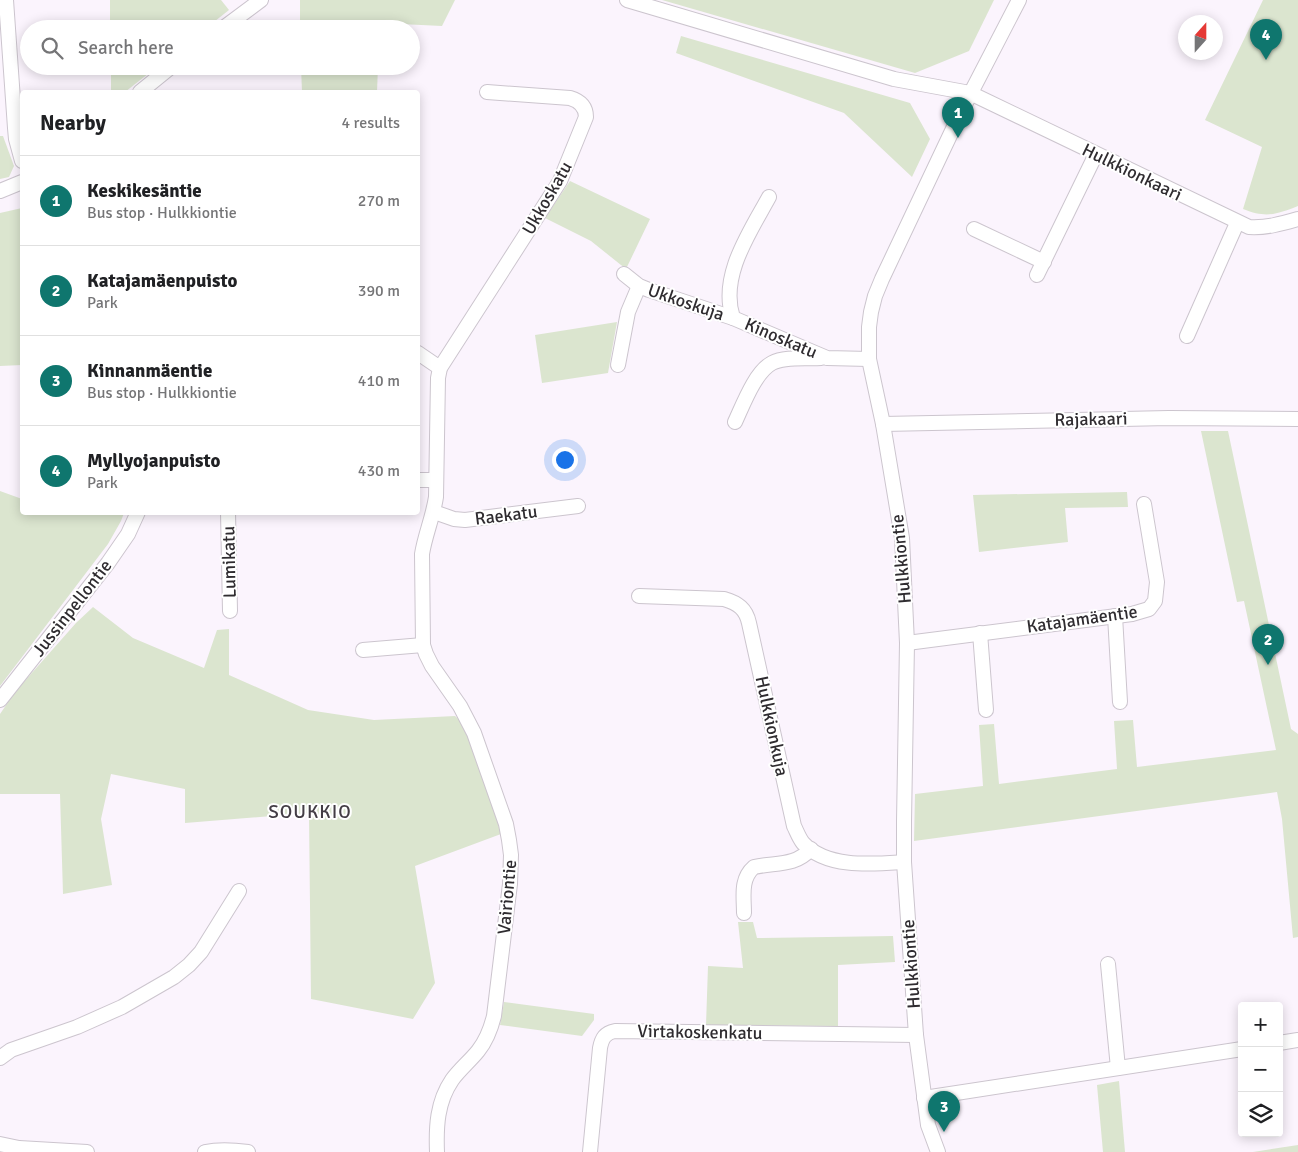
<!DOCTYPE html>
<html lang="en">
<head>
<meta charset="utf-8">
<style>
	:root { --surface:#fff; --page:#f6f6f6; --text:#202124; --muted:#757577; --line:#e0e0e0; --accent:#0f766e }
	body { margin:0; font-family:Signika,sans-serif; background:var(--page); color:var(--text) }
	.controls { position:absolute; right:15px; bottom:15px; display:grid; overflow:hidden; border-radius:5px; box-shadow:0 2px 12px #0003 }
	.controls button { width:45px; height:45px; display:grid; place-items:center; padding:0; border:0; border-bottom:1px solid var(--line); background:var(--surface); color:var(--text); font:25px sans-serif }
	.compass { position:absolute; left:1178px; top:15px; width:45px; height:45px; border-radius:50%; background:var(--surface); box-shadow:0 2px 12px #0003; rotate:21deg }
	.you { position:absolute; left:564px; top:459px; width:18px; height:18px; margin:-12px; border:4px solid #fff; border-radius:50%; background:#1a73e8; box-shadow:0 0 0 8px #1a73e833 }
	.badge { display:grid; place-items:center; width:32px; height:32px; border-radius:50%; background:var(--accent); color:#fff; font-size:16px; font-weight:700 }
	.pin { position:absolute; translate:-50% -41px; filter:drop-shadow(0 1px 2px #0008) }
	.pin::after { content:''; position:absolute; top:26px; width:18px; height:15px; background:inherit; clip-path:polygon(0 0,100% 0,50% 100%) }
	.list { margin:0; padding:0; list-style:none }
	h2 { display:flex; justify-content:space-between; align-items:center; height:65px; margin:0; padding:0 20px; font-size:21px }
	h2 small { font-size:16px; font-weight:400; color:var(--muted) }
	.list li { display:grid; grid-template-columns:32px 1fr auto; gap:15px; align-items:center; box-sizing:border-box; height:90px; padding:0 20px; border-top:1px solid var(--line) }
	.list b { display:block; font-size:19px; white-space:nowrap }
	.list p { margin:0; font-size:16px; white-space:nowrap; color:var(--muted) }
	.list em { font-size:16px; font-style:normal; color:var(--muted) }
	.icon { flex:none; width:28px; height:28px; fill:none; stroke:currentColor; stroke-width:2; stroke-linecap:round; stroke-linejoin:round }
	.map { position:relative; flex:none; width:1298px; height:1152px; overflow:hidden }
	.search { position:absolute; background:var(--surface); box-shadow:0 2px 12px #0003; left:20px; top:20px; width:400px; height:55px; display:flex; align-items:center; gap:12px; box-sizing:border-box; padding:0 18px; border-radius:28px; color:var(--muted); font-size:19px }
	.panel { position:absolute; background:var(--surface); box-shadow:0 2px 12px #0003; left:20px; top:90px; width:400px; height:425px; border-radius:5px }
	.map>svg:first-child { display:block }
</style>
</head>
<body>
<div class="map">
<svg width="1298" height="1152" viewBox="0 0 1298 1152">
	<rect width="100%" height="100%" fill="#fbf4fd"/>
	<g fill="#dbe5cf">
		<path d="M 110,0 L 221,0 L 229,10 L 205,29 L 110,29 Z"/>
		<path d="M 300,0 L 455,0 L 442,26 L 380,23 L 380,29 L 300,29 Z"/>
		<path d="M 662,0 L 994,0 L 969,51 L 915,73 Z"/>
		<path d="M 1263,0 L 1298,0 L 1298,206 C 1275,215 1266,218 1243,209 L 1262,147 L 1205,120 Z"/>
		<path d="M 681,36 L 910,103 L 930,139 L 912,177 L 844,113 L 676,53 Z"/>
		<path d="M 111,66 L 158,66 L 125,92 L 111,92 Z"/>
		<path d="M 301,66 L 378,66 L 377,92 L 302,92 Z"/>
		<path d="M 0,136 L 3,136 L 14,166 L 9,177 L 0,179 Z"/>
		<path d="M 570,181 L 650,219 L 626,269 L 591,241 L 545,218 Z"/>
		<path d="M 22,208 L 22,365 L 0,366 L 0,213 Z"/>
		<path d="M 617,322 L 608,373 L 542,383 L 535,335 Z"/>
		<path d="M 1201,431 L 1228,431 L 1291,729 L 1298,734 L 1298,937 L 1293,938 L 1282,819 L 1277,792 L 914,841 L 915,794 L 983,786 L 979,725 L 994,724 L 999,784 L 1117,769 L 1114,721 L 1133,720 L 1137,767 L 1276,750 L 1244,601 L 1237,602 Z"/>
		<path d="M 0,491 L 22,499 L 22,512 L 124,513 L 121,521 L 108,544 L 0,686 Z"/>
		<path d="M 1127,492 L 1128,507 L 1065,508 L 1068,542 L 979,552 L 973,495 Z"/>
		<path d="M 93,607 L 133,638 L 204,668 L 217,630 L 229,629 L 229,675 L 308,710 L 374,720 L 455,716 L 465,725 L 479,758 L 501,834 L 415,866 L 435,983 L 413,1019 L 311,999 L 309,813 L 185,823 L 185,789 L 111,774 L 101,819 L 112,885 L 63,894 L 60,794 L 0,794 L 0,714 L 15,692 L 76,623 Z"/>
		<path d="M 738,922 L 753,922 L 757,938 L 893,936 L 895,962 L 838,965 L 838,1026 L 706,1025 L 708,966 L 743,968 Z"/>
		<path d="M 504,1002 L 594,1014 L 594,1020 L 582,1036 L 500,1025 Z"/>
		<path d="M 1119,1081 L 1125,1152 L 1103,1152 L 1097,1085 Z"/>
		<path d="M 1298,1145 L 1298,1152 L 1253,1152 Z"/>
	</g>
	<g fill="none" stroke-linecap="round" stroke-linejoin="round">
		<g stroke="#ccc5ce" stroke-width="16">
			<g id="minor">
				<path d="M 6,0 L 15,128 L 16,139 L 22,161"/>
				<path d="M 627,0 L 894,79 L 970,93 L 1249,227 C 1266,228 1281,224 1298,219"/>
				<path d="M 222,29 L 261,0"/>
				<path d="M 140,92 L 172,66"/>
				<path d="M 0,191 L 22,182"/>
				<path d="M 769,197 C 750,232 719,276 733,318 L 827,358 L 869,359"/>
				<path d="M 974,229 L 1044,262"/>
				<path d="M 624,274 L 639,286 L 649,290 L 733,318"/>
				<path d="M 1037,275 L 1096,154"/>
				<path d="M 1187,336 L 1237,223"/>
				<path d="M 418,353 L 440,368"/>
				<path d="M 618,365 L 628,312 L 639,286"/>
				<path d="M 735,422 C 743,405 755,372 772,363 C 785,356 806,359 821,358"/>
				<path d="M 883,424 L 1169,418 L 1298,419"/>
				<path d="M 418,480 L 436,480"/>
				<path d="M 228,512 L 230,611"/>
				<path d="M 434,512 L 454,519 L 465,520 L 578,506"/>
				<path d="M 639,596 L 724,599 C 738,603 746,609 749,623 L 794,826 C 797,832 799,838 803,843 C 827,869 874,864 904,862"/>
				<path d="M 1115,616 L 1120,702"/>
				<path d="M 980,633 L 986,710"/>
				<path d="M 907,643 L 1132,614 L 1149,609 L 1155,601 L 1157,582 L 1144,504"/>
				<path d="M 363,650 L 423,645"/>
				<path d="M 0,700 L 108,563 L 128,534 L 138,512"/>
				<path d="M 744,913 C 744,897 740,879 754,867 C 776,862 794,867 811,849"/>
				<path d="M 1108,964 L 1118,1068"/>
				<path d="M 1279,1043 L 1298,1040"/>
				<path d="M 0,1058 L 11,1050 L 77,1027 L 122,1007 L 174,977 L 189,965 L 201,952 L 239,891"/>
				<path d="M 924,1098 L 1242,1049"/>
				<path d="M 0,1144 L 19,1148 L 87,1152"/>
				<path d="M 205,1152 C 220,1149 233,1150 248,1152"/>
				<path d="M 437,1152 C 436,1127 437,1102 452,1080 C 459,1070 470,1061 478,1051 C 486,1041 491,1028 494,1016 L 510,884 L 511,855 L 509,840 L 506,824 L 474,733 L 460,706 L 432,666 L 426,654 L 423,645 L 422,554 C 425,535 433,517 436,497 L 438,378 L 440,368 L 560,181 L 586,117 C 586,107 580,101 570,98 L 487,92"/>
				<path d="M 590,1152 L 600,1048 C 602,1038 605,1033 615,1031 L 916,1035"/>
				<path d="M 938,1152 L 928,1125 L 916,1035 L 904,862 L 904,822 L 907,643 L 902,538 L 883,424 L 869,359 L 869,327 L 871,312 L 875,296 L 882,279 L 961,112 L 1019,0"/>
			</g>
		</g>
		<use href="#minor" stroke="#fff" stroke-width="14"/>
	</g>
	<g text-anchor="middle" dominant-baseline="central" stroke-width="4" stroke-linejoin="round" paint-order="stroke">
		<g font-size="18" fill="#2f2c30" stroke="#fff">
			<text transform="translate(1132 172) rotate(26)">Hulkkionkaari</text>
			<text transform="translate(547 198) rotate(-60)">Ukkoskatu</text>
			<text transform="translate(686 302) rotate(19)">Ukkoskuja</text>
			<text transform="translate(781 338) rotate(23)">Kinoskatu</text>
			<text transform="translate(1091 419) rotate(-1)">Rajakaari</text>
			<text transform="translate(506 515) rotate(-7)">Raekatu</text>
			<text transform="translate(901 559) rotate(-95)">Hulkkiontie</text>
			<text transform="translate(229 562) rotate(-91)">Lumikatu</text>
			<text transform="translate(72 608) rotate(-52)">Jussinpellontie</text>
			<text transform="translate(1082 619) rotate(-8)">Katajamäentie</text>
			<text transform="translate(772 726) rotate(78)">Hulkkionkuja</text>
			<text transform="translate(507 897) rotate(-85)">Vairiontie</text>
			<text transform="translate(911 964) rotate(-94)">Hulkkiontie</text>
			<text transform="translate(700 1032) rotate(1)">Virtakoskenkatu</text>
		</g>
		<g font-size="19" letter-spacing="1" fill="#433d45" stroke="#fff">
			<text x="310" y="812">SOUKKIO</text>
		</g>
	</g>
</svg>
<div class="controls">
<button>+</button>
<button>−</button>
<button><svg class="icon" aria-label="layers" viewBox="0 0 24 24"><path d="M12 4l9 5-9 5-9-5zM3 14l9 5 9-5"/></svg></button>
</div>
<svg class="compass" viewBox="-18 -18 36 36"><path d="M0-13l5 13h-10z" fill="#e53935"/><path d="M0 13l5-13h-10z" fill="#757577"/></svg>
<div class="you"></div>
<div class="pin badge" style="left:958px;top:138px">1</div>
<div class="pin badge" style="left:1268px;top:665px">2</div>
<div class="pin badge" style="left:944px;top:1132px">3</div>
<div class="pin badge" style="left:1266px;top:60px">4</div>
<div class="search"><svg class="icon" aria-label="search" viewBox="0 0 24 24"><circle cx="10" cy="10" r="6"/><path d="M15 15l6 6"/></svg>Search here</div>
<section class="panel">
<h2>Nearby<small>4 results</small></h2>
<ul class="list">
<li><span class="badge">1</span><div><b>Keskikesäntie</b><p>Bus stop · Hulkkiontie</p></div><em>270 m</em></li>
<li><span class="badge">2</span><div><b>Katajamäenpuisto</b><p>Park</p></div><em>390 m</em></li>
<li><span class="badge">3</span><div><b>Kinnanmäentie</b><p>Bus stop · Hulkkiontie</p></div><em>410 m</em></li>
<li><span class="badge">4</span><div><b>Myllyojanpuisto</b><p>Park</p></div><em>430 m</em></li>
</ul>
</section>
</div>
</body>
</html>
